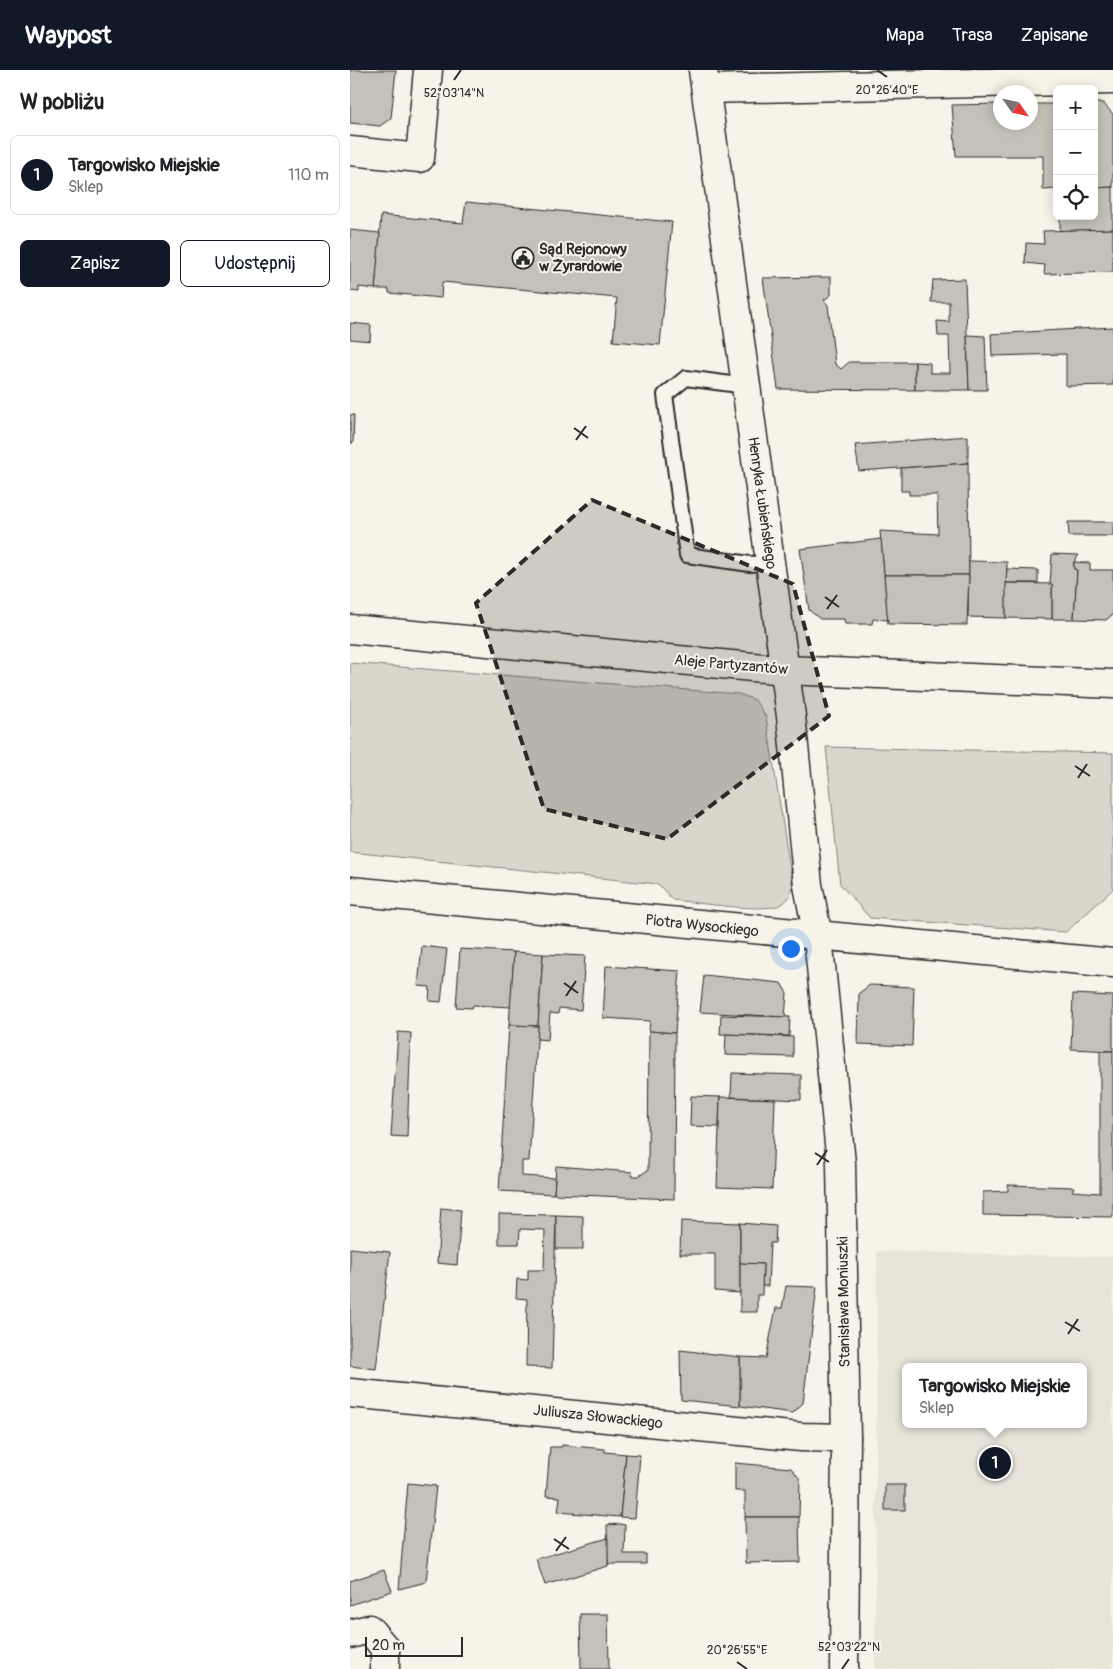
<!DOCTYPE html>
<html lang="pl">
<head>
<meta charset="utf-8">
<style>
	:root { --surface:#fff; --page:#f6f6f6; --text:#202124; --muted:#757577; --line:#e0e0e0; --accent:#111827 }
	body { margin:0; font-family:Pangolin,sans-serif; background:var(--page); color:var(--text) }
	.controls { position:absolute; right:15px; top:15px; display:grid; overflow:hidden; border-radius:8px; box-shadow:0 2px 12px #0003 }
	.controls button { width:45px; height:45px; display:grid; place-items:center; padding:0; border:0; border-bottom:1px solid var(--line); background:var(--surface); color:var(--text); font:25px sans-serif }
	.compass { position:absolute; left:643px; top:15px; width:45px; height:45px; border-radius:50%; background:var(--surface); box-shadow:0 2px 12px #0003; rotate:124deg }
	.scale { position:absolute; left:15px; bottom:12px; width:98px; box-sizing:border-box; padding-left:5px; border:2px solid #2b2b2b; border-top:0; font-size:14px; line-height:18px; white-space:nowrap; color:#2b2b2b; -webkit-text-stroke:4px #f7f3e8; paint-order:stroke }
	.you { position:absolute; left:440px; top:878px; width:18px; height:18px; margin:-12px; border:4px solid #fff; border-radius:50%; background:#1a73e8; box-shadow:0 0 0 8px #1a73e833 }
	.badge { display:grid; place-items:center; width:32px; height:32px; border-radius:50%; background:var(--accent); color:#fff; font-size:16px; font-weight:700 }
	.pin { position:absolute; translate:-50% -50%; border:2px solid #fff; box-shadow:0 1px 5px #0006 }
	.popup { position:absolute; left:552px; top:1293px; width:185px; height:65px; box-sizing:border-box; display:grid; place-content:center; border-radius:8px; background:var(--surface); filter:drop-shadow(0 1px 4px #0005); font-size:16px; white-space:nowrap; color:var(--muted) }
	.popup b { font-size:19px; color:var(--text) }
	.popup::after { content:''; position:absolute; left:50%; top:100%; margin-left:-10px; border:10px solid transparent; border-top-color:var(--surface) }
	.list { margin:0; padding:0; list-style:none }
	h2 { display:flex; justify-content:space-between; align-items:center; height:65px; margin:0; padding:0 20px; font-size:21px }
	h2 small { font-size:16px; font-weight:400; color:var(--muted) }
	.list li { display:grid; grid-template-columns:32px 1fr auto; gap:15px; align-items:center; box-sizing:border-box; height:80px; margin:0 10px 10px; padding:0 10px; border:1px solid var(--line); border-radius:8px }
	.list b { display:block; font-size:19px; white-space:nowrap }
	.list p { margin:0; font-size:16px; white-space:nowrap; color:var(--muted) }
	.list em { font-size:16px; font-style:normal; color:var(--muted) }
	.actions { display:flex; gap:10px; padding:15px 20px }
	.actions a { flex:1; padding:11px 0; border:1px solid var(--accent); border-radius:8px; text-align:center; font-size:18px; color:var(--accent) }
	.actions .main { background:var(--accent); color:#fff }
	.icon { flex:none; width:28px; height:28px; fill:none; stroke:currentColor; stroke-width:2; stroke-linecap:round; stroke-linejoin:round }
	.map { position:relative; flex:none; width:763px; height:1599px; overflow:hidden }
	header { display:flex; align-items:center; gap:30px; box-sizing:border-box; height:70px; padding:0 25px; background:var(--accent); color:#fff }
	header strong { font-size:24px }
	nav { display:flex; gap:28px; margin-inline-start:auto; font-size:18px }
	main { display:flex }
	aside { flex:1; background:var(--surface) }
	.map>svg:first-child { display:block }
</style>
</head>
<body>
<header>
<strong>Waypost</strong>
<nav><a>Mapa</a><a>Trasa</a><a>Zapisane</a></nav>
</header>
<main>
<aside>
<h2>W pobliżu<small></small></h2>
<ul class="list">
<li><span class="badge">1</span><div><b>Targowisko Miejskie</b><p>Sklep</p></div><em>110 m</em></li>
</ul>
<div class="actions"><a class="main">Zapisz</a><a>Udostępnij</a></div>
</aside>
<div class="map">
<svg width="763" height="1599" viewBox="0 0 763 1599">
	<rect width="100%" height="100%" fill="#f7f3e8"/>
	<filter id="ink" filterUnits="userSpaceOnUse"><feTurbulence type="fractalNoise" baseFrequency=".02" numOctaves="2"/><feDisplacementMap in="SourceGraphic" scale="10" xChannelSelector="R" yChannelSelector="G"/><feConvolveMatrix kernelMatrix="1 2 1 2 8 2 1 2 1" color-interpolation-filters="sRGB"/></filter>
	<g filter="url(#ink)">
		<path fill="#e8e4da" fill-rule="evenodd" d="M 527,1181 L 763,1187 L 763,1599 L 525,1599 ZM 556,1297 L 734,1297 L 734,1354 L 556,1354 Z"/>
		<g fill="#dad6cc" stroke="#82807c">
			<path d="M 0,593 L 389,624 L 405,630 L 416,647 L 443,818 C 441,824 438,830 432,834 C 417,844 344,832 323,830 L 308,814 L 0,782 Z"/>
			<path d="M 476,677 L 763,683 L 763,819 L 716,862 L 520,848 L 490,814 Z"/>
		</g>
		<g fill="#c4c1b9" stroke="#2b2b2b">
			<path d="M 0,0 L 46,0 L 41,48 L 30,56 L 0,53 Z"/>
			<path d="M 744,33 L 753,33 L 763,44 L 763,117 L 744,118 Z"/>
			<path d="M 650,34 L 650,52 L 680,52 L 680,34 L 707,34 L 707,119 L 693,120 L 693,86 L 606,86 L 602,35 Z"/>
			<path d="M 763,117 L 763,159 L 710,161 L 710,146 L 744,146 L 744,118 Z"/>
			<path d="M 116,132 L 322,152 L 310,275 L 263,271 L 267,228 L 92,212 L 91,228 L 39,223 L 39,219 L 25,219 L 31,145 L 113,153 Z"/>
			<path d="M 763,159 L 763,202 L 694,204 L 695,195 L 675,193 L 676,173 L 694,174 L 693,161 Z"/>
			<path d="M 0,160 L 30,163 L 25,219 L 9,217 L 9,222 L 0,221 Z"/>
			<path d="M 481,207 L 481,225 L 474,230 L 478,235 L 485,294 L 491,299 L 499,292 L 565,292 L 565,320 L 428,319 L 413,208 Z"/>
			<path d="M 615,209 L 619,320 L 565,320 L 565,292 L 580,293 L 580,303 L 600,303 L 599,266 L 588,266 L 587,251 L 599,252 L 599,232 L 581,232 L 583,210 Z"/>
			<path d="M 0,253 L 21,255 L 20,271 L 0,269 Z"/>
			<path d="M 763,257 L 763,315 L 716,316 L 716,284 L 642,286 L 641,264 Z"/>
			<path d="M 617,265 L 635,266 L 637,320 L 619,320 Z"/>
			<path d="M 0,345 L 4,345 L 3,373 L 0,373 Z"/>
			<path d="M 618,366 L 618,393 L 509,401 L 505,375 Z"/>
			<path d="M 618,393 L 619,505 L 534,505 L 530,461 L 588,464 L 587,425 L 559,425 L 559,421 L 551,421 L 551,398 Z"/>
			<path d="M 718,452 L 763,452 L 763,466 L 719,466 Z"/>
			<path d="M 531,469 L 538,550 L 523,549 L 522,554 L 495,554 L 494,549 L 470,549 L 459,540 L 450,479 Z"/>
			<path d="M 702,484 L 729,485 L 724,492 L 724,499 L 727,500 L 724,549 L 702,549 L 702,514 L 700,514 Z"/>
			<path d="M 619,491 L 657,492 L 656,548 L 618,547 Z"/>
			<path d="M 724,492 L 740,493 L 740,500 L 763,500 L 763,544 L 756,550 L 724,549 L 727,500 L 724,499 Z"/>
			<path d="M 657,499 L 688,500 L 688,513 L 656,513 Z"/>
			<path d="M 534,505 L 619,505 L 617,555 L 538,554 Z"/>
			<path d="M 656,513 L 702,514 L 702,549 L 656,548 Z"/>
			<path d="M 72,876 L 97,879 L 91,932 L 79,931 L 80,917 L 68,916 Z"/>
			<path d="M 110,879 L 164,882 L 161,937 L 123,935 L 122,938 L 106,937 Z"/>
			<path d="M 164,882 L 193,884 L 188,956 L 159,955 Z"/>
			<path d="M 193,884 L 235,886 L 231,940 L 209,938 L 208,944 L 200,943 L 198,970 L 187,969 Z"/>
			<path d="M 256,896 L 330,901 L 325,963 L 299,961 L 300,951 L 253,948 Z"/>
			<path d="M 354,905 L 431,913 L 437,923 L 435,947 L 350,942 Z"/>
			<path d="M 520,915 L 564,917 L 562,976 L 508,974 L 509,923 Z"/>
			<path d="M 723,924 L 763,926 L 763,981 L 721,979 Z"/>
			<path d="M 371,945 L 440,947 L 439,966 L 370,964 Z"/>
			<path d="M 159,955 L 188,956 L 179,1091 L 172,1091 L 172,1106 L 205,1108 L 204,1124 L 149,1121 Z"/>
			<path d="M 299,961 L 325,963 L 324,1129 L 204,1124 L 206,1096 L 282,1102 L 282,1106 L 289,1106 L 298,1100 Z"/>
			<path d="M 48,962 L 61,963 L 57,1067 L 41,1066 Z"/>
			<path d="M 376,964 L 443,967 L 443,987 L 375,985 Z"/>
			<path d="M 750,981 L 763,981 L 763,1147 L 633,1145 L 633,1122 L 658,1121 L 658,1115 L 724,1117 L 722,1121 L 750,1123 Z"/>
			<path d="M 382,1003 L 451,1005 L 451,1030 L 381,1027 Z"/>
			<path d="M 341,1026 L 370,1027 L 369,1057 L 340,1056 Z"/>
			<path d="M 370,1027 L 425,1029 L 422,1119 L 367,1117 Z"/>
			<path d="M 91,1138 L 111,1140 L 107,1195 L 87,1193 Z"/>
			<path d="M 149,1144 L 206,1145 L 202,1298 L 176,1297 L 177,1229 L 166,1228 L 167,1209 L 178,1210 L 178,1200 L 194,1200 L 195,1160 L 170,1159 L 169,1174 L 149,1174 Z"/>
			<path d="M 206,1145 L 233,1146 L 233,1179 L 206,1179 Z"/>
			<path d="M 331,1151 L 390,1153 L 390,1223 L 365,1221 L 365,1184 L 330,1184 Z"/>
			<path d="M 390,1153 L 426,1156 L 425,1173 L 420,1173 L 418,1216 L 412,1216 L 413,1194 L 390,1193 Z"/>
			<path d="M 0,1178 L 40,1182 L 26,1299 L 0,1296 Z"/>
			<path d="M 390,1193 L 413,1194 L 412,1225 L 407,1225 L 407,1242 L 390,1242 Z"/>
			<path d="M 436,1216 L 467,1217 L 453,1333 L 443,1343 L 390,1336 L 390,1287 L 416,1288 L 426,1238 L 432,1238 Z"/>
			<path d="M 330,1280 L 390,1287 L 390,1336 L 331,1330 Z"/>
			<path d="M 212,1375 L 255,1379 L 255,1382 L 276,1384 L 270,1447 L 208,1442 L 210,1427 L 196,1426 L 200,1377 L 212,1377 Z"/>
			<path d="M 276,1384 L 290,1385 L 285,1448 L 270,1447 Z"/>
			<path d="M 385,1393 L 441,1398 L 450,1409 L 449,1447 L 395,1447 L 395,1421 L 385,1421 Z"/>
			<path d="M 58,1413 L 86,1416 L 76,1512 L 49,1519 Z"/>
			<rect x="535" y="1415" width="20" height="25"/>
			<path d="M 395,1447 L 449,1447 L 450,1492 L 396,1493 Z"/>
			<path d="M 270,1454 L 275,1455 L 274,1484 L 296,1484 L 296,1494 L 258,1494 L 257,1455 Z"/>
			<path d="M 258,1468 L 258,1496 L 195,1515 L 186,1489 Z"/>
			<path d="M 34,1500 L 42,1521 L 0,1535 L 0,1511 Z"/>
			<path d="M 230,1544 L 258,1544 L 259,1599 L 231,1599 Z"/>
		</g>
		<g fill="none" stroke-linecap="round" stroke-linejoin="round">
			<g stroke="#2b2b2b" stroke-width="18">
				<path id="service" d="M 396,316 L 336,308 L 315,325 L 337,485 L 400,494 L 420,493"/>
			</g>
			<g stroke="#2b2b2b" stroke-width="31">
				<g id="minor">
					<path d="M 353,0 L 441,646 L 458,815 L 468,867 L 491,1093 L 496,1368 L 494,1599"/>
					<path d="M 356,19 L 763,10"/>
					<path d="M 0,81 L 70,88 L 78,0"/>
					<path d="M 0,559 L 435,600 L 763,614"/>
					<path d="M 0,821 L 763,893"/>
					<path d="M 0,1323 L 451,1367 L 496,1368"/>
					<path d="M 0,1564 L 19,1559 L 35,1578 L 35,1599"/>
				</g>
			</g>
			<use href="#service" stroke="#f7f3e8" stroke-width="14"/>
			<use href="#minor" stroke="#f7f3e8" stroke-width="28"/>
		</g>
	</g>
	<path fill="#2b2b2b" fill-opacity="0.2" stroke="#2b2b2b" stroke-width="4" stroke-dasharray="10 6" stroke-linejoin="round" d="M 242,430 L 443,514 L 479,646 L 317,769 L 194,739 L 126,533 Z"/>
	<path fill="none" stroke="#2b2b2b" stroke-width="2" d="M 527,0 L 537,7M 104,10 L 111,0M 224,358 L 238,368M 226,370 L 236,356M 475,527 L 489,537M 477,539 L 487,525M 725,696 L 740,706M 728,708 L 737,694M 214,913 L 228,923M 216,926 L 226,911M 465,1083 L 479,1092M 467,1095 L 477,1080M 715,1252 L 730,1261M 718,1264 L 728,1249M 204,1469 L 219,1479M 206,1481 L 216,1467M 387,1592 L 397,1599M 492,1599 L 499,1589"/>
	<defs>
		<g id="civic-ring" transform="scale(1.125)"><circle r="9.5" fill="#f7f3e8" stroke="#2b2b2b" stroke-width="1.5"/><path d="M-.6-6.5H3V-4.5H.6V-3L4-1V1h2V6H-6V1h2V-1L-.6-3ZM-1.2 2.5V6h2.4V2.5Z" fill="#2b2b2b"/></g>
	</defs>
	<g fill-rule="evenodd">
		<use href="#civic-ring" x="173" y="188"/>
	</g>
	<g text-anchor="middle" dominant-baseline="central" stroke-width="4" stroke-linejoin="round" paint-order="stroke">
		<g font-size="15" font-weight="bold" fill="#2b2b2b" stroke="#f7f3e8" text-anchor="start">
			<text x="189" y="179">Sąd Rejonowy<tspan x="189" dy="17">w Żyrardowie</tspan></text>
		</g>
		<g font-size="15" fill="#2b2b2b" stroke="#f7f3e8">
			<text transform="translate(412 433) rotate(82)">Henryka Łubieńskiego</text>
			<text transform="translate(381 595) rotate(5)">Aleje Partyzantów</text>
			<text transform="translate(352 856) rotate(6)">Piotra Wysockiego</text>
			<text transform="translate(494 1232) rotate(-91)">Stanisława Moniuszki</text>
			<text transform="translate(248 1347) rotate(6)">Juliusza Słowackiego</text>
		</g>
	</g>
	<g font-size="12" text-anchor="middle" fill="#2b2b2b" stroke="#f7f3e8" stroke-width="4" stroke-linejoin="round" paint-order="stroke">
		<text x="537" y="24">20°26'40"E</text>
		<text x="104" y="27">52°03'14"N</text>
		<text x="499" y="1581">52°03'22"N</text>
		<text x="387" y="1584">20°26'55"E</text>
	</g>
</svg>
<div class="controls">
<button>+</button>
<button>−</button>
<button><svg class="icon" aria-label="locate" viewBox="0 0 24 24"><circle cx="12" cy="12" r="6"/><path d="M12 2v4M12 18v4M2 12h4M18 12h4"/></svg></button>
</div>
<svg class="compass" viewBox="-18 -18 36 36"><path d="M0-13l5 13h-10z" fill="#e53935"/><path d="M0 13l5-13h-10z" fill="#757577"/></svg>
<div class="scale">20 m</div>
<div class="you"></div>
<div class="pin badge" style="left:645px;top:1393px">1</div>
<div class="popup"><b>Targowisko Miejskie</b>Sklep</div>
</div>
</main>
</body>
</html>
